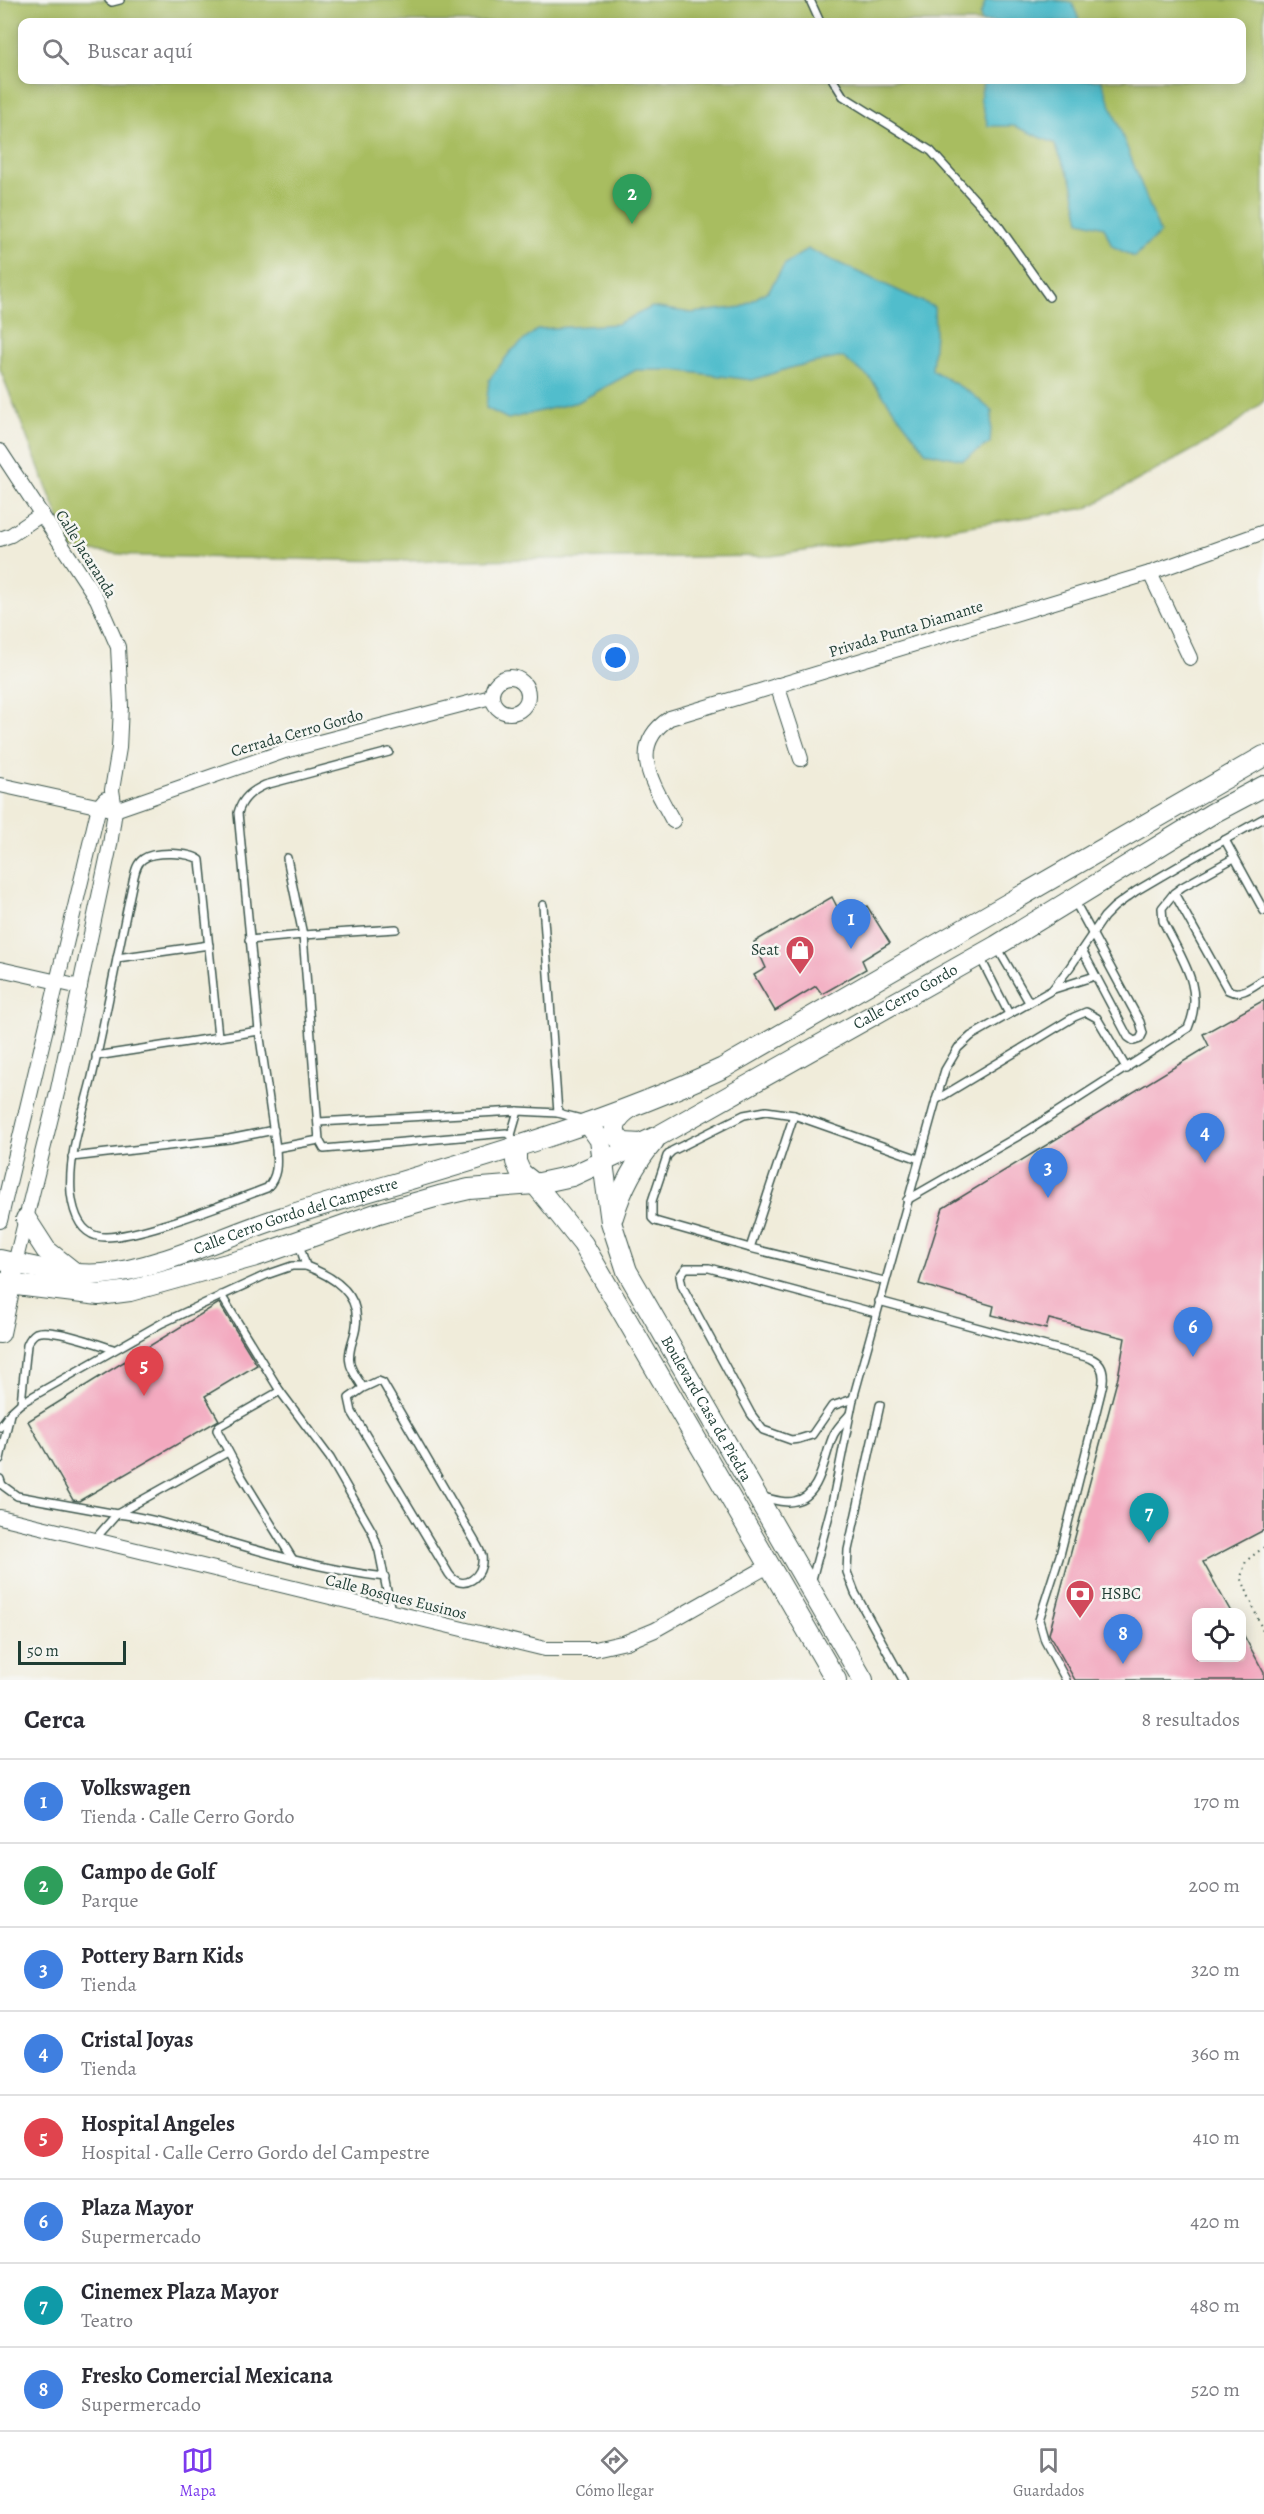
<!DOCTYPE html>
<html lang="es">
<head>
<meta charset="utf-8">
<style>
	:root { --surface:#fff; --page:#f7f7f7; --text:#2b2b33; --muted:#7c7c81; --line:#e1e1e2; --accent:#7c3aed }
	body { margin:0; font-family:Alegreya,serif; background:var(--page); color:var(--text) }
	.controls { position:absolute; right:18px; bottom:18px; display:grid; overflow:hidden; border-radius:12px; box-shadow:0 3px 15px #0003 }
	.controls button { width:54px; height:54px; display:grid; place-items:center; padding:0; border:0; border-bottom:2px solid var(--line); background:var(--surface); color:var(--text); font:30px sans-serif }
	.scale { position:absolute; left:18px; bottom:15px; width:108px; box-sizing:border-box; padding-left:6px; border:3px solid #1f3d34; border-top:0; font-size:16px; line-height:21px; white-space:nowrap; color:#1f3d34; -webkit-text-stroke:4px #f6f6f2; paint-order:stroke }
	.you { position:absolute; left:616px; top:658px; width:21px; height:21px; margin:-15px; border:4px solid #fff; border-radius:50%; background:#1a73e8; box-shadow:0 0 0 9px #1a73e833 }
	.badge { display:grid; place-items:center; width:39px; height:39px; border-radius:50%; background:var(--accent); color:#fff; font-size:20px; font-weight:700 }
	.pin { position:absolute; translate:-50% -50px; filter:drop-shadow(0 2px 3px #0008) }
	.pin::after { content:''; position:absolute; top:32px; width:21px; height:18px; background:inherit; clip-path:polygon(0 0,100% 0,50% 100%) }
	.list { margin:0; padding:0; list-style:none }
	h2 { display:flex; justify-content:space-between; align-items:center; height:78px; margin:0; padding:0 24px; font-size:26px }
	h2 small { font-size:20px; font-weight:400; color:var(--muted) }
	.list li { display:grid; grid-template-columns:39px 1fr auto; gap:18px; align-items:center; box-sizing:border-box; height:84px; padding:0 24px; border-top:2px solid var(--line) }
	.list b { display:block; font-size:22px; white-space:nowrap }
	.list p { margin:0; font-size:20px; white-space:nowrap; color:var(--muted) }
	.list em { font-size:20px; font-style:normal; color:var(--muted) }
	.icon { flex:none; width:33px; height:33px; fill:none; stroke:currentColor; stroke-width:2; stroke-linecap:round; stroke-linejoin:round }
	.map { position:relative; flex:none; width:1264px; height:1680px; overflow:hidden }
	.search { position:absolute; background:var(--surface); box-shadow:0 3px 15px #0003; left:18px; right:18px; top:18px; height:66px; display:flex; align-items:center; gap:15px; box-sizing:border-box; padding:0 21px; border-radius:12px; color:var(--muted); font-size:22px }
	.sheet { height:750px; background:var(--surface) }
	nav { display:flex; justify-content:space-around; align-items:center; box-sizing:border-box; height:84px; border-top:2px solid var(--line); background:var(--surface); font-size:16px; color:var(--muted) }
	nav a { display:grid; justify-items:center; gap:3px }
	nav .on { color:var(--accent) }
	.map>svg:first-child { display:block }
</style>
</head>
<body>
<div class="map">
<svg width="1264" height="1680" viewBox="0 0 1264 1680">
	<rect width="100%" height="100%" fill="#f6f6f2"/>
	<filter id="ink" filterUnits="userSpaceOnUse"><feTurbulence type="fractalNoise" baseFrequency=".0167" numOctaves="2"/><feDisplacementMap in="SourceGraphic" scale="12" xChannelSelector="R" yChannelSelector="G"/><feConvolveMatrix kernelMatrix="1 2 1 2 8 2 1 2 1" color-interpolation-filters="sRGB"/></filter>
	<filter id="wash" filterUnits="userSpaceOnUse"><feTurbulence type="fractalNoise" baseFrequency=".008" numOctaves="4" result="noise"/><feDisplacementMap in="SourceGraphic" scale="24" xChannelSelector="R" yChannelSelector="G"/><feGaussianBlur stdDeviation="1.35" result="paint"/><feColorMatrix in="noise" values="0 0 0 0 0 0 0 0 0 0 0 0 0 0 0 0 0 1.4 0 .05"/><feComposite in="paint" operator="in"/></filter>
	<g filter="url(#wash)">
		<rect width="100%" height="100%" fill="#f0ecda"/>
		<path fill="#a8bd61" stroke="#647d4a" stroke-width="1.5" fill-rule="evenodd" d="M 0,0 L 1264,0 L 1264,401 L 1226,432 L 1087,508 L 771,556 L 389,561 L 140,556 L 71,549 L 0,369 ZM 22,22 L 1242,22 L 1242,80 L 22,80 Z"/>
		<g fill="#51bdcc" stroke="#387d80" stroke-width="1.5">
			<path d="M 986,0 L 1053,0 L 1072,3 L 1080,22 L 982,22 L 980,16 Z"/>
			<path d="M 984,80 L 1101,80 L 1160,233 L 1134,257 L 1112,246 L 1104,227 L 1080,221 L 1072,182 L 1054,143 L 1014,126 L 988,126 L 980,98 Z"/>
			<path d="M 808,249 L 934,307 L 935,333 L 932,370 L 971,393 L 992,411 L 990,443 L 963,460 L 926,452 L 870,378 L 842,357 L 793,367 L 752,380 L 673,370 L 636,370 L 578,402 L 508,419 L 486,408 L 489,380 L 510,352 L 538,329 L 617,324 L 652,307 L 692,313 L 742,307 L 769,290 L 785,264 Z"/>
		</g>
		<g id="blocks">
			<g fill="#f3a9bf">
				<path d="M 832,897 L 844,920 L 867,906 L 890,943 L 862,960 L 866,969 L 822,994 L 816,986 L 775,1011 L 754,975 L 766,968 L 754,942 Z"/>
				<path d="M 1264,1000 L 1264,1530 L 1203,1562 L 1231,1612 L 1197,1612 L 1197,1658 L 1242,1658 L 1242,1632 L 1264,1673 L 1264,1680 L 1075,1680 L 1049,1634 L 1118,1377 L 1125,1338 L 1049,1319 L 1046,1329 L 992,1315 L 994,1306 L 919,1284 L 943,1208 L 1209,1046 L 1203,1034 Z"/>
				<path d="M 219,1303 L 257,1365 L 205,1396 L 219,1420 L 79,1501 L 73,1500 L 28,1421 Z"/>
			</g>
		</g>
	</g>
	<g filter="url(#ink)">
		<use href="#blocks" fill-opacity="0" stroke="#3e574d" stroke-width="1.5"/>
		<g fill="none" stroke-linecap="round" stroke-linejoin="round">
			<g stroke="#3e574d" stroke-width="10">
				<g id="lane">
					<path d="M 109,0 L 112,2 L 120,0"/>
					<path d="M 810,0 L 820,22"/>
					<path d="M 833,80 L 843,96 L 931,151 L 998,225 L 1049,297"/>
					<path d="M 1225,840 L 1264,911"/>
					<path d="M 287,858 L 303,935 L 396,929"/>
					<path d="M 1174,893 L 1228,990 C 1241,997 1253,986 1264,979"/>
					<path d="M 1074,900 L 1140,1022 L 1143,1033 L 1140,1039 L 1134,1041 L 1128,1037 L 1082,950"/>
					<path d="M 543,905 L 558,1113"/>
					<path d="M 249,940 L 303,935 L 319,1140 L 324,1149 L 506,1133 L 511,1135 L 515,1144"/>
					<path d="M 997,947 L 1029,1002"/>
					<path d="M 980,957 L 1009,1014"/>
					<path d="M 117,958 L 209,945"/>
					<path d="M 1054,989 L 1095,976"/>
					<path d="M 218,1036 L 200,860 C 190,852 153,851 143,859 C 136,864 135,873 133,881 C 119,946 107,1012 92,1077 C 83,1115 68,1153 71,1193 C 73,1210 78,1231 97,1236 C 126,1244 234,1200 267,1188 C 278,1176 277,1164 276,1148 L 259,1031 L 238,813 C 242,798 252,791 265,785 L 389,752"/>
					<path d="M 96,1056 L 259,1031"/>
					<path d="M 936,1100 L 1074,1017 L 1086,1012 L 1097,1018 L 1127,1069"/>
					<path d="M 318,1122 L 518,1111 L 558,1113 L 581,1119"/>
					<path d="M 511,1135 L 518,1111"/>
					<path d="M 276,1148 L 319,1140"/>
					<path d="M 72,1157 L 229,1139 L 274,1130"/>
					<path d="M 907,1200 L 1029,1130 L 1188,1028 C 1206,988 1180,957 1163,921 L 1162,908 L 1174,893 L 1182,887 L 1234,858"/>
					<path d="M 750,1248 L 794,1115"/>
					<path d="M 306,1266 C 332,1276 361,1293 356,1326 C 355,1338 347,1350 350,1363 C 351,1371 359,1380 363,1388 L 349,1398 L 352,1412 L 449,1574 C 462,1593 485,1577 482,1556 C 480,1550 476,1543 473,1538 L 383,1383 L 378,1381 L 363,1388"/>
					<path d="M 884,1281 L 750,1248 L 655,1221 L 652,1218 L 652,1201 L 667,1156 L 672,1151 L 744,1115 L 766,1111 L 794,1115 L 919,1159"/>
					<path d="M 221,1295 L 280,1391"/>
					<path d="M 879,1301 L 1090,1358 C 1105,1364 1105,1378 1101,1392 L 1060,1555 L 1039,1620 L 1045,1641 L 1066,1680"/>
					<path d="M 853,1399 L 832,1406 L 812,1435 L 799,1439 L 791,1440 L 763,1430 L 751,1414 L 682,1286 L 680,1276 L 686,1268 L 709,1268 L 876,1313"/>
					<path d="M 21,1403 L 27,1345 C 29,1340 31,1336 36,1333 C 51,1327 97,1344 113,1349"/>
					<path d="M 880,1405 L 848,1550 L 847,1572 L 855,1593 L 903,1680"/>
					<path d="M 0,1427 L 11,1412 L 21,1403 L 162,1323 L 266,1275 L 292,1266 L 306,1266 L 299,1244"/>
					<path d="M 228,1452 L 117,1514 C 147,1517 173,1526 202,1534 C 261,1552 324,1570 385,1577"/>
					<path d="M 0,1459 L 10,1414"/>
					<path d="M 0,1479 L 2,1485 L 17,1496 L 117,1514"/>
					<path d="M 762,1497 C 773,1499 784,1504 795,1501 C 822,1496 824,1454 834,1434 C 838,1427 844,1421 849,1415"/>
					<path d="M 95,1539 L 117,1514"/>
					<path d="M 292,1558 L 242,1477 L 217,1430 L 219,1426 L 280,1391 L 330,1458 L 372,1531 L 379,1551 L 391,1611"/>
					<path d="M 811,1583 L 832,1504 L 853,1399 L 936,1100 L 945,1070 L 958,1048 L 971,1036 L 1052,990 L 1070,967 L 1104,917 L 1114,907 L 1136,891 L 1194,857 L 1264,818"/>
				</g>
			</g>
			<g stroke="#3e574d" stroke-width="16">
				<g id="street">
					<path d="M 0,451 L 97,599 L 118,647 L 121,706 L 119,748 L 112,790 L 115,810 L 110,845 L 58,1089 L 15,1263"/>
					<path d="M 0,539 L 11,535 L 42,514"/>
					<path d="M 1150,573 L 1190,658"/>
					<circle cx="510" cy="695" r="18"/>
					<path d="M 777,685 L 801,759"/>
					<path d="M 0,785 L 115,810 L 285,751 L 491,697"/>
					<path d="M 673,821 C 654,785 626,747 670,718 L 1150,573 L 1264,532"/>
					<path d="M 0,969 L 80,987"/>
					<path d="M 0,1221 L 99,806 L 105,799"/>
					<path d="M 0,1517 L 545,1649 L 595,1649 L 626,1642 L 655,1630 L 770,1565"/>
				</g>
			</g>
			<g stroke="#3e574d" stroke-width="22">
				<g id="secondary">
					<path d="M 630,1108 C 616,1117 607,1132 624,1143 L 641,1144"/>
					<path id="s1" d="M 588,1123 L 600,1140 L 611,1222 L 627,1271 L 863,1680"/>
					<path d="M 516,1146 L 516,1162 L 521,1173 L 535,1184 L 583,1244 L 836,1680"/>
					<path d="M 613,1217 C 622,1187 634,1164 654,1141"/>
					<path d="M 26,1219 L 46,1250 L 75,1273"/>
					<path id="s2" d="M 0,1260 C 34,1267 68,1277 103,1274 C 159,1269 226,1235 280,1218 C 429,1172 582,1134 723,1068 L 1264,756"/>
					<path id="s3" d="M 0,1283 L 99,1295 L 130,1291 L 256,1256 L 376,1214 L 439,1196 L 469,1189 L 535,1184 L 572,1176 L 660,1135 L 996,946 L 1213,813 L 1264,786"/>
					<path d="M 0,1333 L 13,1272"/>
				</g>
			</g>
			<path stroke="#3e574d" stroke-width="2" stroke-dasharray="1.5 4.5" stroke-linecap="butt" d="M 1264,1547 L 1246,1561 L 1241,1577 L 1264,1634"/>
			<use href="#lane" stroke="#fff" stroke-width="7"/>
			<use href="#street" stroke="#fff" stroke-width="14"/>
			<use href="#secondary" stroke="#fff" stroke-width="20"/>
		</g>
	</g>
	<defs>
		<g id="shop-pin" transform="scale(1.5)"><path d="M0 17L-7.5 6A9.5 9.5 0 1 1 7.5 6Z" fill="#d1495b" stroke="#f6f6f2"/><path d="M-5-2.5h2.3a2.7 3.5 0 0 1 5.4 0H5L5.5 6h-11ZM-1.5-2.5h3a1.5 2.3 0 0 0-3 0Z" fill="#fff"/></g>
		<g id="bank-pin" transform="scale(1.5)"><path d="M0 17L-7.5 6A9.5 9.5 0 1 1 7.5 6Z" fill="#d1495b" stroke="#f6f6f2"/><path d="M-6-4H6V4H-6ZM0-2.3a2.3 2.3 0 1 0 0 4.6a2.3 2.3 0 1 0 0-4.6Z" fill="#fff"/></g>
	</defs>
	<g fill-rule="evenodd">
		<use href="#shop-pin" x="800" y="950"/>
		<use href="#bank-pin" x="1080" y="1594"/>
	</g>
	<g text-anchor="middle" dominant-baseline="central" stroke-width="5" stroke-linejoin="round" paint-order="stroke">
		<g font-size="16" fill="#1f3d34" stroke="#f6f6f2">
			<text transform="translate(86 554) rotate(58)">Calle Jacaranda</text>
			<text transform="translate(906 629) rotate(-17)">Privada Punta Diamante</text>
			<text transform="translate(297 733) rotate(-16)">Cerrada Cerro Gordo</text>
			<text stroke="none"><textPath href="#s3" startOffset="968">Calle Cerro Gordo</textPath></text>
			<text stroke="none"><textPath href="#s2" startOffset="306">Calle Cerro Gordo del Campestre</textPath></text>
			<text stroke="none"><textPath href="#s1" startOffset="314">Boulevard Casa de Piedra</textPath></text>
			<text transform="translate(396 1597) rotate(14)">Calle Bosques Eusinos</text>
		</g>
		<g font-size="16" fill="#1f3d34" stroke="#f6f6f2" text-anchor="end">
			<text x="779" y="950">Seat</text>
			<text x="1101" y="1594" text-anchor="start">HSBC</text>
		</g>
	</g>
</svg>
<div class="controls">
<button><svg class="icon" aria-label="locate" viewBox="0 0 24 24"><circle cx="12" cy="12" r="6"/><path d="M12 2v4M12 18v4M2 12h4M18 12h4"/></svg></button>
</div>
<div class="scale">50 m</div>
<div class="you"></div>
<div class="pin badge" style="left:851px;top:949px;background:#3f7fe0">1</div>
<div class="pin badge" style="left:632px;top:224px;background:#2e9e5b">2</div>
<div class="pin badge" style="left:1048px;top:1198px;background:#3f7fe0">3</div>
<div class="pin badge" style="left:1205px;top:1163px;background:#3f7fe0">4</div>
<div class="pin badge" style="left:144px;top:1396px;background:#e0444e">5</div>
<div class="pin badge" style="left:1193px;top:1357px;background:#3f7fe0">6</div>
<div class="pin badge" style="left:1149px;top:1543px;background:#0f9aa8">7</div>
<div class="pin badge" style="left:1123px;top:1664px;background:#3f7fe0">8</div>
<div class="search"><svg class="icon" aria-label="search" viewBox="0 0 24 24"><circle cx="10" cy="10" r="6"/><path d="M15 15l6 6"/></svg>Buscar aquí</div>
</div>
<section class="sheet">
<h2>Cerca<small>8 resultados</small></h2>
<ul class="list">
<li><span class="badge" style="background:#3f7fe0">1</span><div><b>Volkswagen</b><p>Tienda · Calle Cerro Gordo</p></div><em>170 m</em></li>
<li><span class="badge" style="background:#2e9e5b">2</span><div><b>Campo de Golf</b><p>Parque</p></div><em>200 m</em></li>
<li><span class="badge" style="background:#3f7fe0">3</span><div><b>Pottery Barn Kids</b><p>Tienda</p></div><em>320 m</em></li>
<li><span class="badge" style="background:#3f7fe0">4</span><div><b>Cristal Joyas</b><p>Tienda</p></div><em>360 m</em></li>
<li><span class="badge" style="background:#e0444e">5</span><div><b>Hospital Angeles</b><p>Hospital · Calle Cerro Gordo del Campestre</p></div><em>410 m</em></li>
<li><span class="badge" style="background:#3f7fe0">6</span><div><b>Plaza Mayor</b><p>Supermercado</p></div><em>420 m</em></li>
<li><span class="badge" style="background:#0f9aa8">7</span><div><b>Cinemex Plaza Mayor</b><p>Teatro</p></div><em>480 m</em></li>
<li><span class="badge" style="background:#3f7fe0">8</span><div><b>Fresko Comercial Mexicana</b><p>Supermercado</p></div><em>520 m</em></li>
</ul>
</section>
<nav>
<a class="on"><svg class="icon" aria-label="map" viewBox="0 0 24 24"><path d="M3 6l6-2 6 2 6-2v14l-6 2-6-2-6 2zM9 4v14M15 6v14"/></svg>Mapa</a>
<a><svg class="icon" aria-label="directions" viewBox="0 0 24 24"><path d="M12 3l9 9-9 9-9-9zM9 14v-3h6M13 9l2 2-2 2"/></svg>Cómo llegar</a>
<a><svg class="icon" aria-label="saved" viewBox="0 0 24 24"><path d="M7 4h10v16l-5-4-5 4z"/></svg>Guardados</a>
</nav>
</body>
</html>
